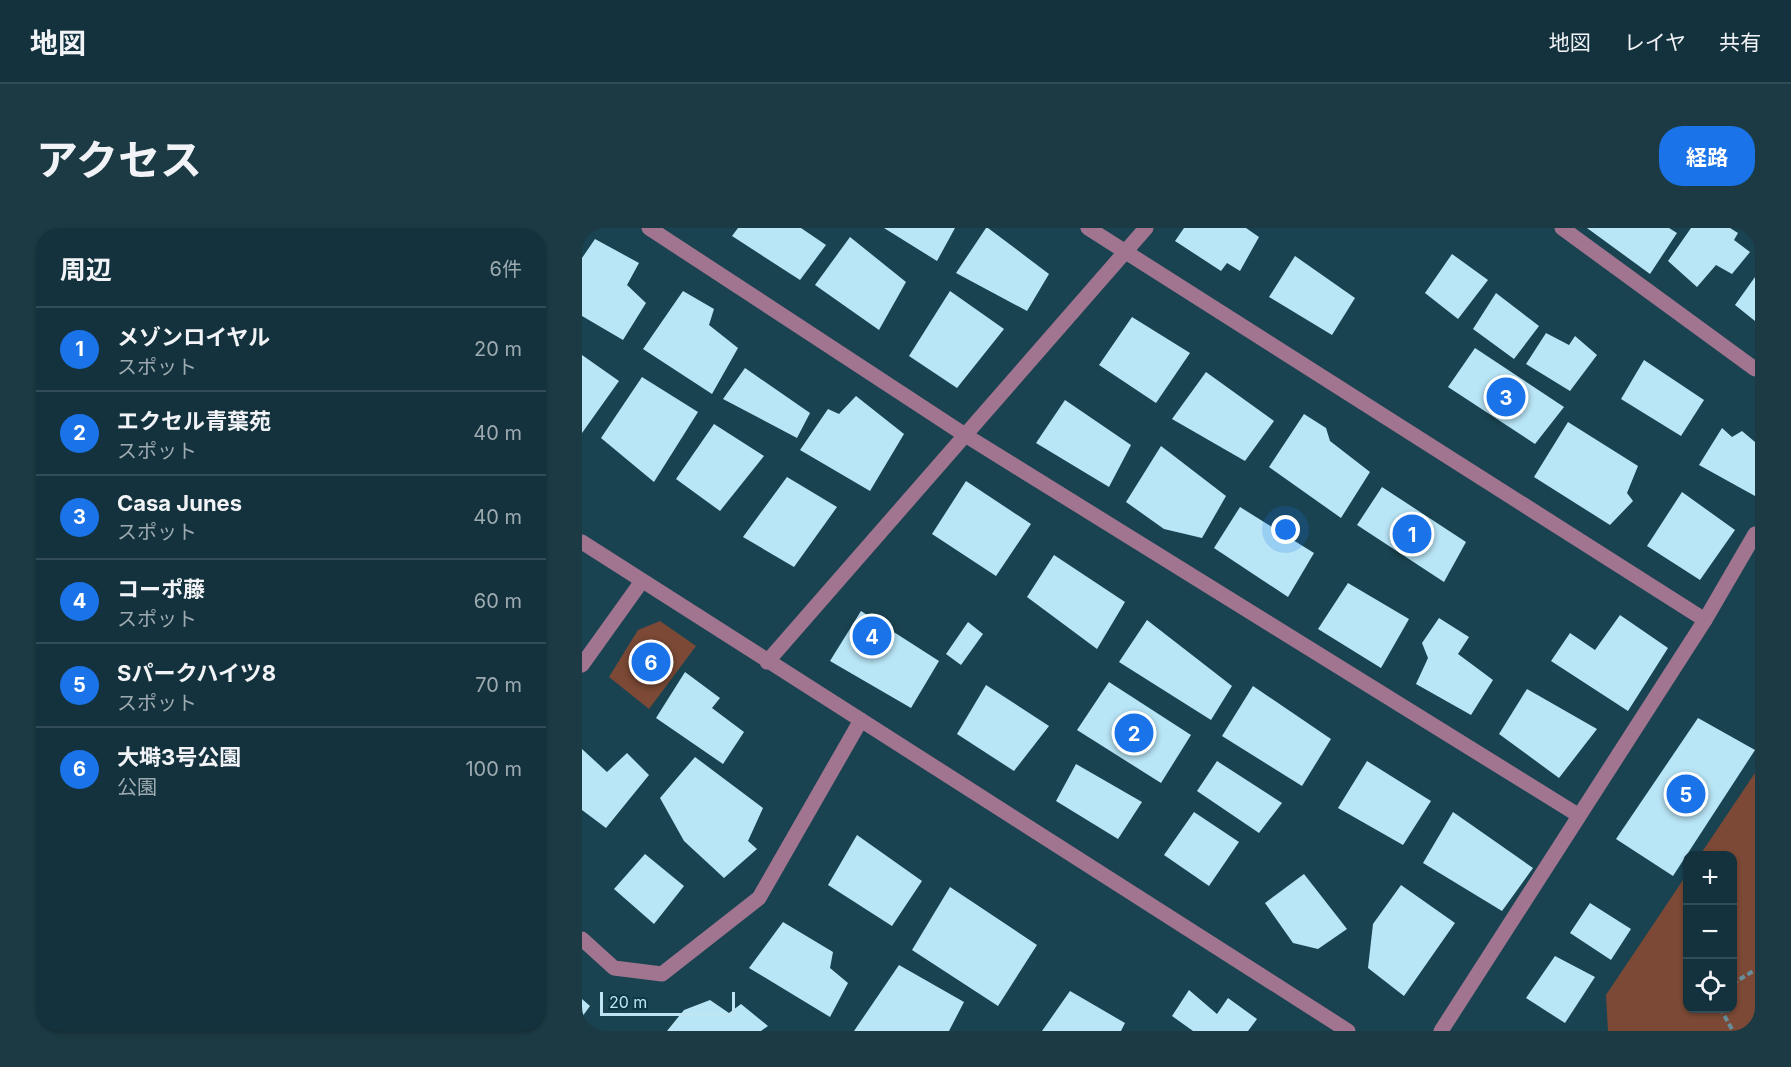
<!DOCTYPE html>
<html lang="ja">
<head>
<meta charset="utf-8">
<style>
	:root { --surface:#13323d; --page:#1c3a44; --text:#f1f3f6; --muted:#9daab0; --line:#324d57; --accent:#1a73e8 }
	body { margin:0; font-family:Inter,"Noto Sans JP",sans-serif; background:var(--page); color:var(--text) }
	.controls { position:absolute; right:18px; bottom:18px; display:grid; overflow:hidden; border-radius:12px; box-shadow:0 2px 4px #0004 }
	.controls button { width:54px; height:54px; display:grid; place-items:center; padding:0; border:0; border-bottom:2px solid var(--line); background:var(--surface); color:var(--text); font:30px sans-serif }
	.scale { position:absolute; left:18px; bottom:15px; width:135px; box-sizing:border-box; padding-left:6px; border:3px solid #bfe4f2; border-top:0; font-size:16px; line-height:21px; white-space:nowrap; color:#bfe4f2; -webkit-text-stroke:4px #0c3846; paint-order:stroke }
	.you { position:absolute; left:704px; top:302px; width:21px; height:21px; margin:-15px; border:4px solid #fff; border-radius:50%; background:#1a73e8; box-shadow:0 0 0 9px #1a73e833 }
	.badge { display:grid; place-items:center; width:39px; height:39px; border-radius:50%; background:var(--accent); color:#fff; font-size:20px; font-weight:700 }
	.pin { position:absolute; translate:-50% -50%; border:3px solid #fff; box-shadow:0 2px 6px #0006 }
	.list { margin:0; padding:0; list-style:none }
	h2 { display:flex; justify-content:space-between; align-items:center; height:78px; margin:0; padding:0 24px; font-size:26px }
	h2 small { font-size:20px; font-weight:400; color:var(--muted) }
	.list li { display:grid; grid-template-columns:39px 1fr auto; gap:18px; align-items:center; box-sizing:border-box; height:84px; padding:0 24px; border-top:2px solid var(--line) }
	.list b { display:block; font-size:22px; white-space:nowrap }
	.list p { margin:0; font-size:20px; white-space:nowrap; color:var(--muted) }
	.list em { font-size:20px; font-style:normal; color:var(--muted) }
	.icon { flex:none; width:33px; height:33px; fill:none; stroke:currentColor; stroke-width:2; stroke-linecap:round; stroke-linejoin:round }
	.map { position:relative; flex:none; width:1173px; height:803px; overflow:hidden; border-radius:24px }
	header { display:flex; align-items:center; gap:36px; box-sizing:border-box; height:84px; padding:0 30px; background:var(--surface); border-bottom:2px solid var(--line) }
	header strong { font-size:28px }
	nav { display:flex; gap:33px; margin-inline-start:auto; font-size:21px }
	.intro { display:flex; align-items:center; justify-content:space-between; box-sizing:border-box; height:144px; padding:0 36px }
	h1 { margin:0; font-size:42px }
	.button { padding:15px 27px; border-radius:24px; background:var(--accent); color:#fff; font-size:21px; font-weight:700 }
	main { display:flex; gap:36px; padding:0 36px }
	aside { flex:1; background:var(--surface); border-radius:24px; box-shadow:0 2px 4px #0004 }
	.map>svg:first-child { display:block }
</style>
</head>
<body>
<header>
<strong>地図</strong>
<nav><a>地図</a><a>レイヤ</a><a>共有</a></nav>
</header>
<div class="intro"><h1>アクセス</h1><a class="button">経路</a></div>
<main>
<aside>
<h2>周辺<small>6件</small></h2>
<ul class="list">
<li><span class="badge">1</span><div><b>メゾンロイヤル</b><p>スポット</p></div><em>20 m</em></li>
<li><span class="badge">2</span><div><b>エクセル青葉苑</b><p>スポット</p></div><em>40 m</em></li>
<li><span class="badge">3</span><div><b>Casa Junes</b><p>スポット</p></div><em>40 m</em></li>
<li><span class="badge">4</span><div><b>コーポ藤</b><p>スポット</p></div><em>60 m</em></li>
<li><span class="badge">5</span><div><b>Sパークハイツ8</b><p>スポット</p></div><em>70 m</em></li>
<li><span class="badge">6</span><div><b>大塒3号公園</b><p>公園</p></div><em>100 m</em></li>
</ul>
</aside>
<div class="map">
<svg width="1173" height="803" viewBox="0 0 1173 803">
	<rect width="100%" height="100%" fill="#194351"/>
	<g fill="#7b4935">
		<path d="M 78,393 L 114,418 L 67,481 L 27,449 L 56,402 Z"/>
		<path d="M 1173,545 L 1173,803 L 1026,803 L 1024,767 L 1105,646 L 1106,780 L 1150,780 L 1150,628 L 1118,627 Z"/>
	</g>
	<g fill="#b9e6f7">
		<path d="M 156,0 L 219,0 L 244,17 L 218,52 L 150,8 Z"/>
		<path d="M 302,0 L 373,0 L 355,33 Z"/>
		<path d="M 404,0 L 406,0 L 467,46 L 445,83 L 374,45 Z"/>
		<path d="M 602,0 L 664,0 L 677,9 L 658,43 L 645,35 L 639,43 L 593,13 Z"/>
		<path d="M 1005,0 L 1087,0 L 1095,5 L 1068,46 Z"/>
		<path d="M 1109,0 L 1148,0 L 1156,5 L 1152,12 L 1168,24 L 1150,46 L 1134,37 L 1115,59 L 1086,33 Z"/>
		<path d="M 268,9 L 324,54 L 297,102 L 233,57 Z"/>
		<path d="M 13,11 L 57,35 L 45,57 L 64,75 L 41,112 L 0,88 L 0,30 Z"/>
		<path d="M 870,26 L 906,52 L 876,91 L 843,65 Z"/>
		<path d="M 713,28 L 773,70 L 750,107 L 687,69 Z"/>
		<path d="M 1173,49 L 1173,93 L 1153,77 Z"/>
		<path d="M 101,63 L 132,81 L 127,97 L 156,120 L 130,166 L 61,121 Z"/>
		<path d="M 368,63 L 422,101 L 375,160 L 327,128 Z"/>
		<path d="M 914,65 L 957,98 L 932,131 L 891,101 Z"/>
		<path d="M 550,89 L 608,125 L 574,175 L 517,137 Z"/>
		<path d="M 964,105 L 987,117 L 993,108 L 1015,127 L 988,163 L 944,136 Z"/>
		<path d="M 893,120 L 982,179 L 953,216 L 866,159 Z"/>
		<path d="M 0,127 L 37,153 L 0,205 Z"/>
		<path d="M 1062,132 L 1122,172 L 1099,208 L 1039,171 Z"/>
		<path d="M 163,140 L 228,185 L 215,210 L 141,171 Z"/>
		<path d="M 624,144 L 692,193 L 663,233 L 590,191 Z"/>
		<path d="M 60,149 L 116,184 L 72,254 L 19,210 Z"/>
		<path d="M 274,168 L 322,206 L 288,263 L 218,222 L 246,181 L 257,186 Z"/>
		<path d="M 483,172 L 549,217 L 527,259 L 454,215 Z"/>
		<path d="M 722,186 L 744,200 L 748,213 L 788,244 L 759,290 L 687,239 Z"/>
		<path d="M 986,194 L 1056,238 L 1045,265 L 1051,273 L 1028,297 L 952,249 Z"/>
		<path d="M 132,196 L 182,228 L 138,283 L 94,251 Z"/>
		<path d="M 1140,200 L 1150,209 L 1160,203 L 1173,214 L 1173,268 L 1117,237 Z"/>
		<path d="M 579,218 L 644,268 L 620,310 L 582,301 L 544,274 Z"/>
		<path d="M 205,249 L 255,279 L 212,339 L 161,309 Z"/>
		<path d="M 384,253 L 449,296 L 414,348 L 350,306 Z"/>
		<path d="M 800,259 L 884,314 L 862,354 L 775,297 Z"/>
		<path d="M 1100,264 L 1153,302 L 1118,352 L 1065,318 Z"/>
		<path d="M 658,279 L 732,325 L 706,369 L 632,320 Z"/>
		<path d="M 472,327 L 543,374 L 515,421 L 445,369 Z"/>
		<path d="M 766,355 L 827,391 L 799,440 L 736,401 Z"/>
		<path d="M 279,383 L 357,433 L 329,480 L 248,433 Z"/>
		<path d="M 1038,387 L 1086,420 L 1046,483 L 969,433 L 988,405 L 1013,422 Z"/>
		<path d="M 857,390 L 887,409 L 876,426 L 911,452 L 889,487 L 834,456 L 846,430 L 840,415 Z"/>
		<path d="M 565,392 L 650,458 L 629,492 L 537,434 Z"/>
		<path d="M 386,394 L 401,406 L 379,437 L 364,426 Z"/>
		<path d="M 103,444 L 138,470 L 130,480 L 162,504 L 141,536 L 74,490 Z"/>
		<path d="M 527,454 L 609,507 L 579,555 L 495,502 Z"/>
		<path d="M 404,457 L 467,498 L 432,543 L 375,506 Z"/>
		<path d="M 671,458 L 749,511 L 720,558 L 640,508 Z"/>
		<path d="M 945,461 L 1015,501 L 977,550 L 917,506 Z"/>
		<path d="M 1116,490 L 1173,522 L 1091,648 L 1034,611 Z"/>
		<path d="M 0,521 L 25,544 L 45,525 L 67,547 L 24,600 L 0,582 Z"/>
		<path d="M 113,529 L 181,580 L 166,613 L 175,621 L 142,650 L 102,613 L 78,570 Z"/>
		<path d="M 635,533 L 700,575 L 677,605 L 615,563 Z"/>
		<path d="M 785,533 L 849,573 L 821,617 L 756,580 Z"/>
		<path d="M 494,536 L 560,574 L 536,611 L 474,573 Z"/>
		<path d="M 612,584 L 657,614 L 627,658 L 582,627 Z"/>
		<path d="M 871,584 L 951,640 L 920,683 L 841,635 Z"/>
		<path d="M 275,607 L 340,653 L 310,698 L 246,657 Z"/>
		<path d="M 63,626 L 102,658 L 72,696 L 32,661 Z"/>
		<path d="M 722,646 L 765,701 L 736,721 L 711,715 L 683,675 Z"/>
		<path d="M 819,657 L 873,695 L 822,768 L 786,740 L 791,696 Z"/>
		<path d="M 368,659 L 455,717 L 416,778 L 330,722 Z"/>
		<path d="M 1008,675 L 1049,701 L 1029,732 L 988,705 Z"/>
		<path d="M 201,694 L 251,724 L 248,740 L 266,755 L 248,789 L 167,740 Z"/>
		<path d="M 973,728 L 1013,749 L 983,795 L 944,770 Z"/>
		<path d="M 317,737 L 382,774 L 367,803 L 272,803 Z"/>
		<path d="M 607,762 L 635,786 L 646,770 L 675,791 L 666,803 L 611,803 L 590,788 Z"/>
		<path d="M 488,763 L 543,795 L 539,803 L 460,803 Z"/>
		<path d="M 0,771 L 8,778 L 0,789 Z"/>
		<path d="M 128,772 L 147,785 L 159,776 L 186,798 L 179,803 L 85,803 L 102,782 Z"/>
	</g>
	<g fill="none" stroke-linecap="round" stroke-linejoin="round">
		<g stroke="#668e9c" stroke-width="4" stroke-dasharray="6 3" stroke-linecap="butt">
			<path d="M 1150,756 L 1173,742"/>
			<path d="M 1138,780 L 1151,803"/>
		</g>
		<g stroke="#a1748f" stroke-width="15">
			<path d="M 67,0 L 383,207 L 996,587"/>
			<path d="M 506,0 L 1123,392"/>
			<path d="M 980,0 L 1173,141"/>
			<path d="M 0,314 L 766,803"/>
			<path d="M 185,434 L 564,0"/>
			<path d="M 0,437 L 60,353"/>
			<path d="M 0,711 L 32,740 L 80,746 L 177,670 L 279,492"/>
			<path d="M 859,803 L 1123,392 L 1173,306"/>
		</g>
	</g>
</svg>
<div class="controls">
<button>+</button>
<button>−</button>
<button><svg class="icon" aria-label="locate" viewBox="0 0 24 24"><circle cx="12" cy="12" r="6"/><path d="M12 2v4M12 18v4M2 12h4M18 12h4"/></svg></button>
</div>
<div class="scale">20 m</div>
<div class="you"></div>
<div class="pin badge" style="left:830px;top:306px">1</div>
<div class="pin badge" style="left:552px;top:505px">2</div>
<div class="pin badge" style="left:924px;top:169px">3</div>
<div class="pin badge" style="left:290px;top:408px">4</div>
<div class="pin badge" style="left:1104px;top:566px">5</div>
<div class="pin badge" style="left:69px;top:434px">6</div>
</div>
</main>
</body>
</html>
